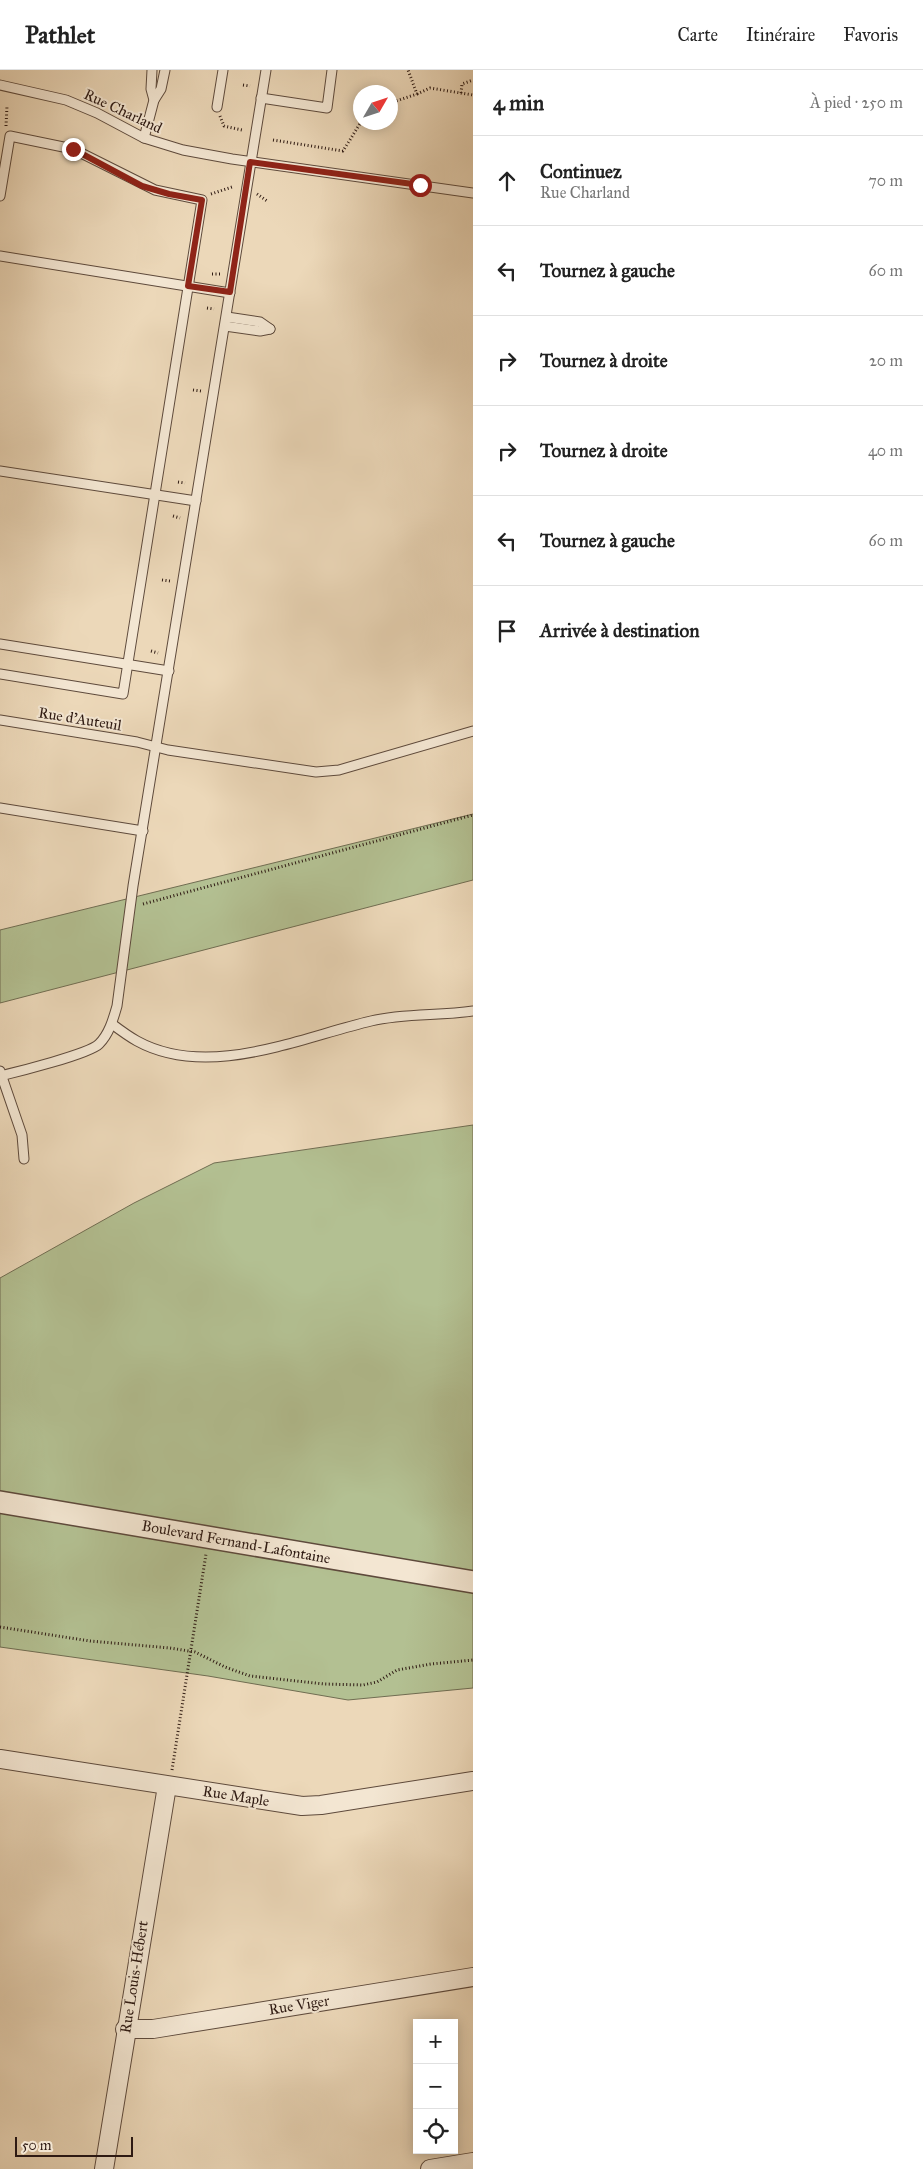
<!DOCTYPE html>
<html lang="fr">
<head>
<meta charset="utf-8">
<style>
	:root { --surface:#fff; --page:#f2f2f2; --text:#222; --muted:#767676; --line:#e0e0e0 }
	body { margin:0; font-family:"IM FELL Great Primer",serif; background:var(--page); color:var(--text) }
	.controls { position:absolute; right:15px; bottom:15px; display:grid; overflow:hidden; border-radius:0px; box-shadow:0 2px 12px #0003 }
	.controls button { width:45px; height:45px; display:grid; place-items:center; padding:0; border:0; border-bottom:1px solid var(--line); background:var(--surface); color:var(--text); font:25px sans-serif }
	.compass { position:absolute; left:353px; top:15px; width:45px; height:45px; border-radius:50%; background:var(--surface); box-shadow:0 2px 12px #0003; rotate:51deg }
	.scale { position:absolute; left:15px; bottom:12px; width:118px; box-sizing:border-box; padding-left:5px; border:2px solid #2e1a13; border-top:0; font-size:14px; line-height:18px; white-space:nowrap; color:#2e1a13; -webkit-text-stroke:4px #f3e6d2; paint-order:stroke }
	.stop { position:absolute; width:15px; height:15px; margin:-11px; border:4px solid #8f2418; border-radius:50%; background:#fff }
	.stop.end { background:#8f2418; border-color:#fff; box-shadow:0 1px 5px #0008 }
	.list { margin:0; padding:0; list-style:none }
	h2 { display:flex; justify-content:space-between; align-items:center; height:65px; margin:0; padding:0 20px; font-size:21px }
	h2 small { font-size:16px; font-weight:400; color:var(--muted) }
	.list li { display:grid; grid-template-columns:32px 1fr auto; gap:15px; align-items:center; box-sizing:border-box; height:90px; padding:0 20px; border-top:1px solid var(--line) }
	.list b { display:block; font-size:19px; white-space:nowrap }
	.list p { margin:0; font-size:16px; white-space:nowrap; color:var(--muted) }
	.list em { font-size:16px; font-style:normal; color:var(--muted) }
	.icon { flex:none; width:28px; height:28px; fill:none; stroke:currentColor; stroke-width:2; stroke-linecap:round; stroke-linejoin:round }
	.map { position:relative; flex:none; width:473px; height:2099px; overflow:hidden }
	header { display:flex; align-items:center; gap:30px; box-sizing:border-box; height:70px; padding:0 25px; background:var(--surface); border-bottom:1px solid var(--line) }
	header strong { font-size:24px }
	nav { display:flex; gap:28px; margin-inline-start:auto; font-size:18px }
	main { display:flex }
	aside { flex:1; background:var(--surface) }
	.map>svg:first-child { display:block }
</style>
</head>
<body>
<header>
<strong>Pathlet</strong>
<nav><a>Carte</a><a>Itinéraire</a><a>Favoris</a></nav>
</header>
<main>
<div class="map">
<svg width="473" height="2099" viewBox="0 0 473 2099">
	<rect width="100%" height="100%" fill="#ecd8b9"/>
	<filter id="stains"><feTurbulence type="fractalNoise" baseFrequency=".004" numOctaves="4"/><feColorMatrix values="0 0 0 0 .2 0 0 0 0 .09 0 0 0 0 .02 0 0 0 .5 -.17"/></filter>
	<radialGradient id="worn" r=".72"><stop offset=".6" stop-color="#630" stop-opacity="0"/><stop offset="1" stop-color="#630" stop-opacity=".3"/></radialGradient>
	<g fill="#b3c092" stroke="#706d52">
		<path d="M 473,744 L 473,810 L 0,933 L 0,860 Z"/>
		<path d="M 473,1055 L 473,1618 L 348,1630 L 208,1606 L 0,1577 L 0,1208 L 134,1133 L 214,1093 Z"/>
	</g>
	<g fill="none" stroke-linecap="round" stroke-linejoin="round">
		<g stroke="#5e4a3c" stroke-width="11">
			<g id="service">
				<path d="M 0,15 L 66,30 L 97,43 L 144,68 L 183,80 L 232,89 L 473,123"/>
				<path d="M 261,28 L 327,38 L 332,0"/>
				<path d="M 154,30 L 161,19 L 165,0"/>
				<path d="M 217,37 L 223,0"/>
				<path d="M 144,68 L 154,30 L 151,19 L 152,0"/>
				<path d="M 0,126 L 10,66 L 73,79 L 155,120 L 202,130 L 123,624 L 0,604"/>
				<path d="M 0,186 L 230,223"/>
				<path d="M 227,247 L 260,252 L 270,259"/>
				<path d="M 225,256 L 260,261 L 270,259"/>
				<path d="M 0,401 L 196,431"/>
				<path d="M 0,574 L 169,601"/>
				<path d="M 0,650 L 137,672 L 168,680 L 316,702 L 339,700 L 473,661"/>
				<path d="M 0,738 L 143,761"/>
				<path d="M 112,954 C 120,960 128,966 137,971 C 208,1010 299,968 371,951 C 404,943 439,946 473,941"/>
				<path d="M 0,1001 L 22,1065 L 24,1089"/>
				<path d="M 0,1006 C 17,1002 89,984 99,974 C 109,964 113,950 117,936 L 133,816 L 266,0"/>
			</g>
		</g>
		<g stroke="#5e4a3c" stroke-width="20">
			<g id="minor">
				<path d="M 0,1689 L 302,1736 L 321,1735 L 473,1711"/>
				<path d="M 125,1959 L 153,1959 L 473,1907"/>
				<path d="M 104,2099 L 167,1716"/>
				<path d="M 430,2099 L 473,2092"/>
			</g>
		</g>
		<g stroke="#5e4a3c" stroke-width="24">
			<path id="tertiary" d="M 0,1432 L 473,1512"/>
		</g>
		<g stroke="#2e1a13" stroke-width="3" stroke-dasharray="1 2.5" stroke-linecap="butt">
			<path d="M 243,15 L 250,16"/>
			<path d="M 461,23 L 462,14 L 473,10"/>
			<path d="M 417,24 L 430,18 L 473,25"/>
			<path d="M 390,33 L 417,24 L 408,0"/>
			<path d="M 220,46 L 224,56 L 242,60"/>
			<path d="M 6,56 L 7,36"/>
			<path d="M 273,70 L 343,81 L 361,52"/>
			<path d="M 211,124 L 232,117"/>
			<path d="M 257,124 L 267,131"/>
			<path d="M 212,204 L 220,204"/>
			<path d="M 207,238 L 214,239"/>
			<path d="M 193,320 L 201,321"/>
			<path d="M 178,412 L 185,413"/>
			<path d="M 173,446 L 180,448"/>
			<path d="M 162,510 L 170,511"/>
			<path d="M 151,581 L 158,583"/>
			<path d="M 143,834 L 473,745"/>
			<path d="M 0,1557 L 90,1571 L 170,1578 L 195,1582 L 225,1597 L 250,1606 L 324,1614 L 363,1615 L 377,1612 L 397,1600 L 431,1594 L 473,1590"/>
			<path d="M 172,1700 L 206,1484"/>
		</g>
		<use href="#service" stroke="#f3e6d2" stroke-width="9"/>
		<use href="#minor" stroke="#f3e6d2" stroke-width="18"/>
		<use href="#tertiary" stroke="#f3e6d2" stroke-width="21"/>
	</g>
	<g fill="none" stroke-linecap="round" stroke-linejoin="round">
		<path stroke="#8f2418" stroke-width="6" d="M 73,79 L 142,116 L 169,124 L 202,130 L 188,216 L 230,222 L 250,92 L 420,115"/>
	</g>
	<g text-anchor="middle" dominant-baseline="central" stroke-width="4" stroke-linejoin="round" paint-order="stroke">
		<g font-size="15" fill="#2e1a13" stroke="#f3e6d2">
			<text transform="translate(123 41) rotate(25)">Rue Charland</text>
			<text transform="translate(80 649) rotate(9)">Rue d'Auteuil</text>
			<text transform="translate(236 1472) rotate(10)">Boulevard Fernand-Lafontaine</text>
			<text transform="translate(236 1726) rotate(9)">Rue Maple</text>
			<text transform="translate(134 1907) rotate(-81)">Rue Louis-Hébert</text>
			<text transform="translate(299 1935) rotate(-9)">Rue Viger</text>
		</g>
	</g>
	<rect width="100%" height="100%" filter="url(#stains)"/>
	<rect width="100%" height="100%" fill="url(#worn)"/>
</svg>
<div class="controls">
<button>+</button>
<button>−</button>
<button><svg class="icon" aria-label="locate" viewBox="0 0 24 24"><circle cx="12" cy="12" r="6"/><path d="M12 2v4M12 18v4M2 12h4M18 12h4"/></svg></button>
</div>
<svg class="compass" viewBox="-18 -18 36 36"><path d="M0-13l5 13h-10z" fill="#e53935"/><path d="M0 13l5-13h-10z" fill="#767676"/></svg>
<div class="scale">50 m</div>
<div class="stop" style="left:420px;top:115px"></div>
<div class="stop end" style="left:73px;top:79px"></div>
</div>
<aside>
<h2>4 min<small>À pied · 250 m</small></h2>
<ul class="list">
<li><svg class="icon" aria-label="ahead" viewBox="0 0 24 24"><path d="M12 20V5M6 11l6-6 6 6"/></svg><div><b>Continuez</b><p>Rue Charland</p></div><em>70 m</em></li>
<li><svg class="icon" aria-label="left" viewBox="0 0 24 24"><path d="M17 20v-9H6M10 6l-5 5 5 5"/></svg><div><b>Tournez à gauche</b></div><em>60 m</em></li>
<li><svg class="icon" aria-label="right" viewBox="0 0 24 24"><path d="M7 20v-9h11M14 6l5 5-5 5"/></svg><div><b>Tournez à droite</b></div><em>20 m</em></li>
<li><svg class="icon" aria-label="right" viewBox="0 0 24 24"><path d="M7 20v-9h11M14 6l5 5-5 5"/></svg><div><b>Tournez à droite</b></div><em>40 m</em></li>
<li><svg class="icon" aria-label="left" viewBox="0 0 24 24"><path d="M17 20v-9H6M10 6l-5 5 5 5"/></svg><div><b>Tournez à gauche</b></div><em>60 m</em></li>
<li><svg class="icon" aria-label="arrive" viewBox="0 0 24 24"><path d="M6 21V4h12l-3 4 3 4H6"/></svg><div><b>Arrivée à destination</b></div></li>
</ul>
</aside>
</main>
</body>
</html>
